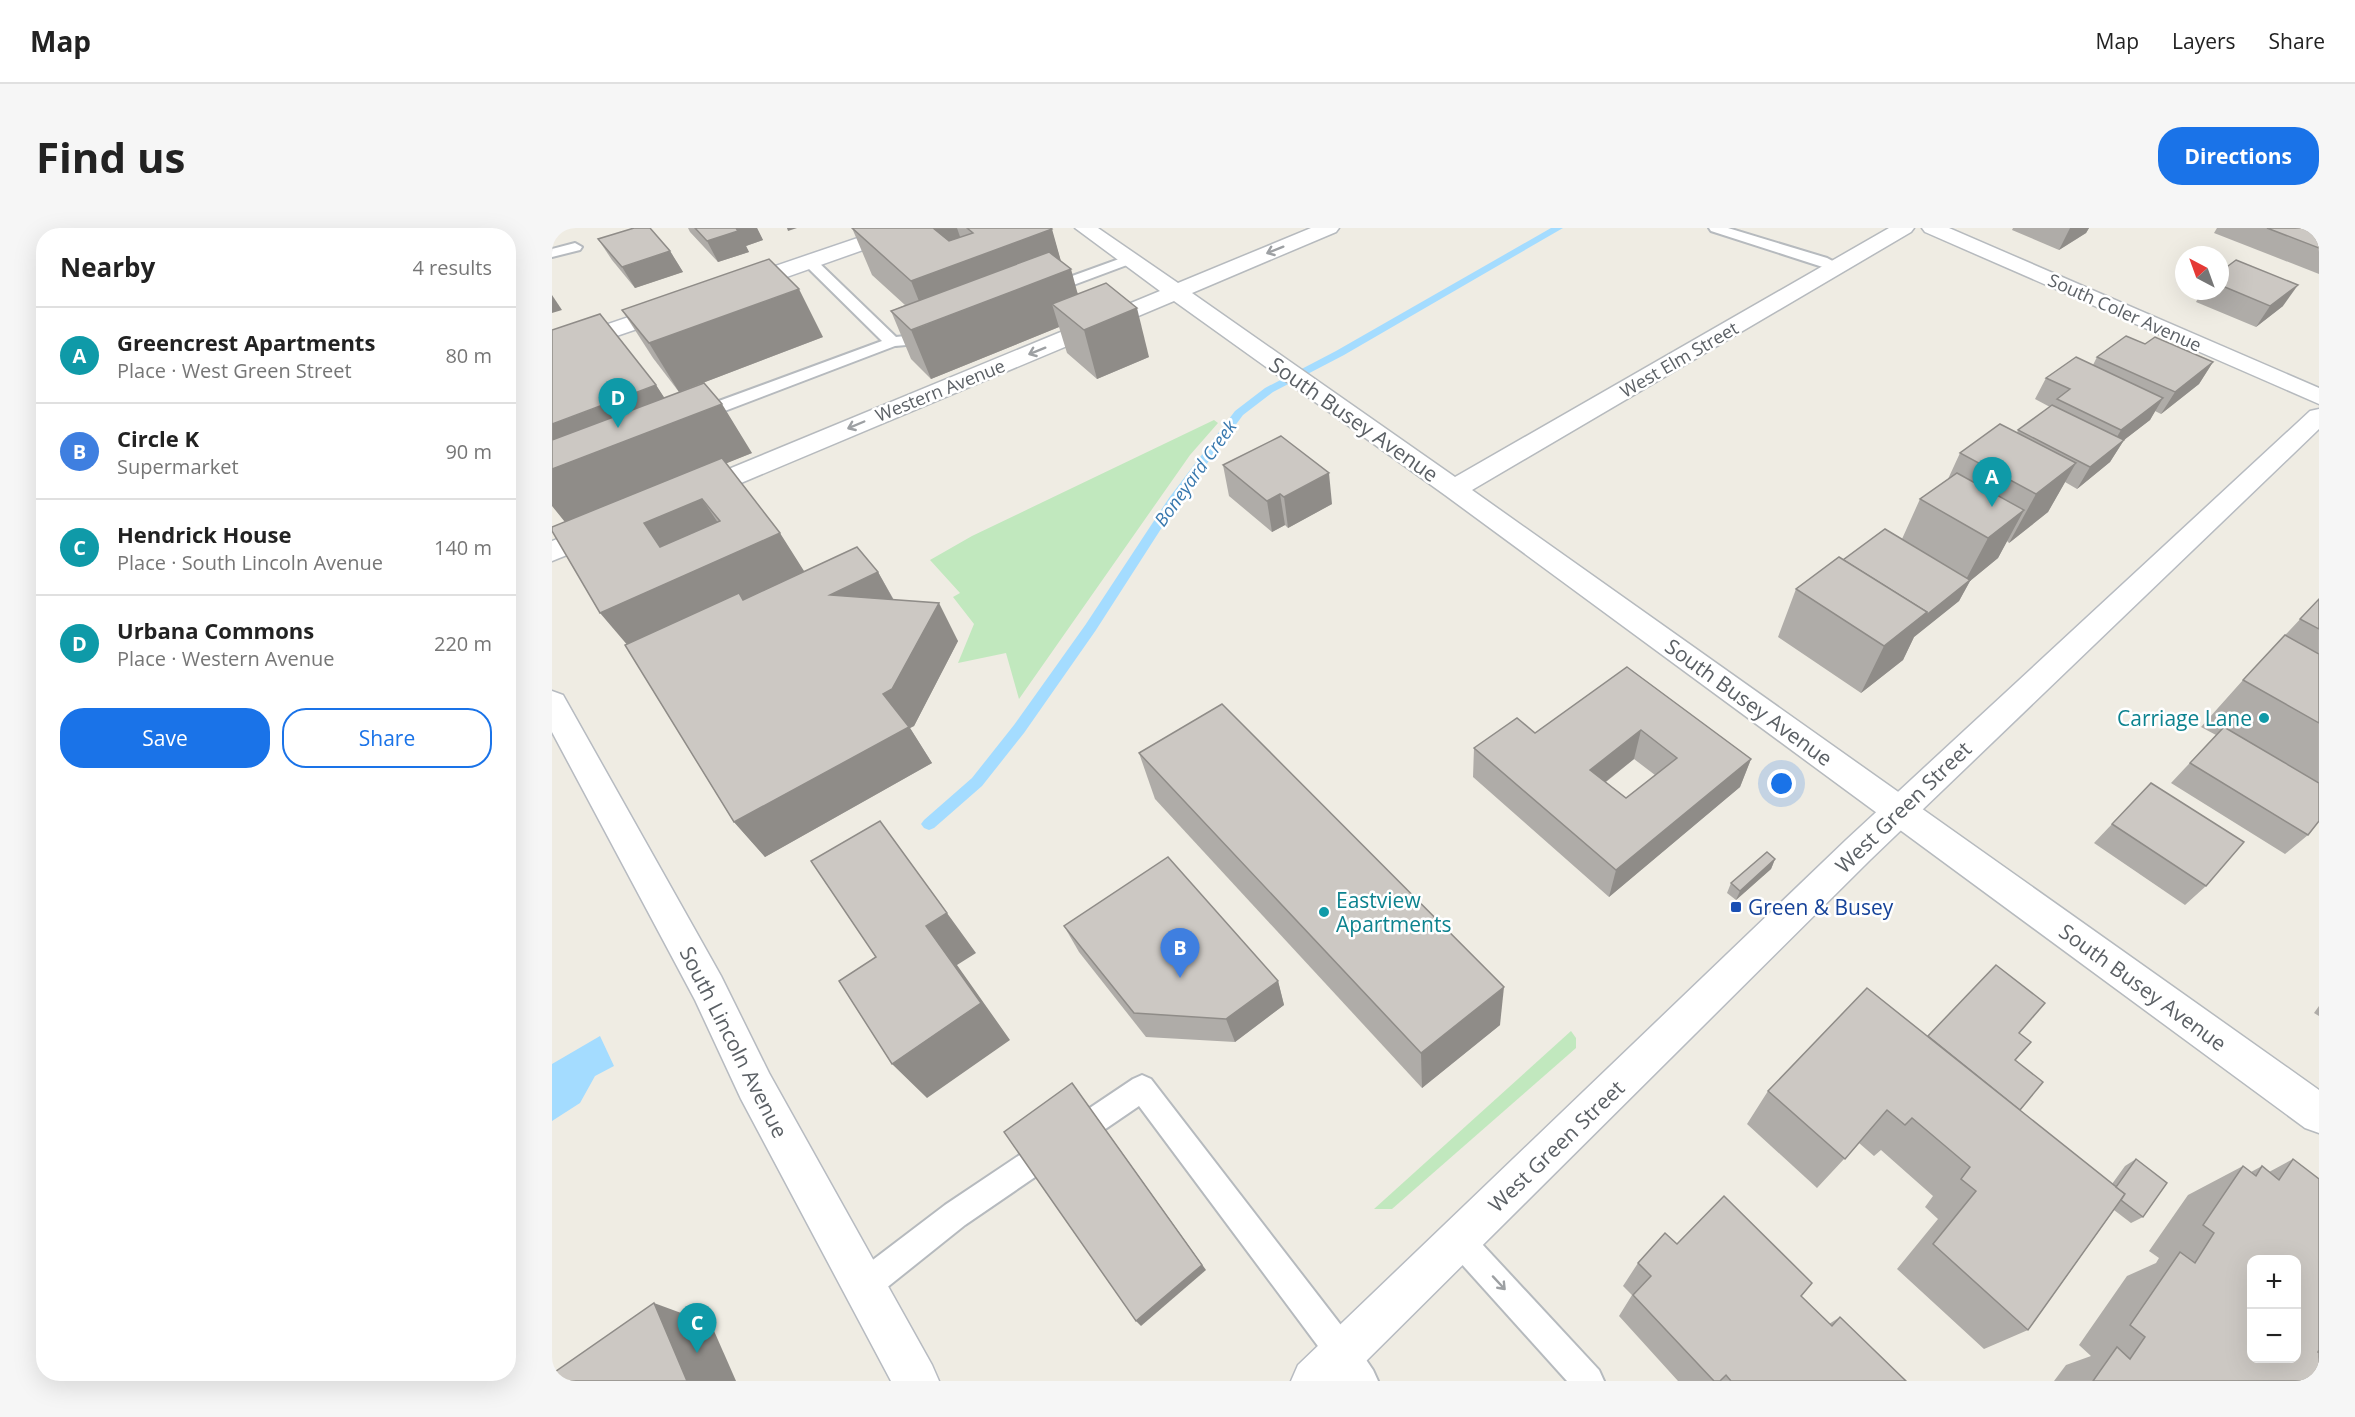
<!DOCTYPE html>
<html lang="en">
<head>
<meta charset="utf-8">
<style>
	:root { --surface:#fff; --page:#f6f6f6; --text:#222; --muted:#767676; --line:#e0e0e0; --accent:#1a73e8 }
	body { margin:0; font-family:"Open Sans",sans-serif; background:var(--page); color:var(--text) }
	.controls { position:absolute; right:18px; bottom:18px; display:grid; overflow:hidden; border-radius:12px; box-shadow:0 6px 24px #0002 }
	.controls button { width:54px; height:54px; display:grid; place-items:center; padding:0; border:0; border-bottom:2px solid var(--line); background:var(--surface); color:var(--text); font:30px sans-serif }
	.compass { position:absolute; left:1623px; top:18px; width:54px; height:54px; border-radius:50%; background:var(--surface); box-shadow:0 6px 24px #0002; rotate:319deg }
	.you { position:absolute; left:1230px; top:556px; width:21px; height:21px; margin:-15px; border:4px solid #fff; border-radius:50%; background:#1a73e8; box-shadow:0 0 0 9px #1a73e833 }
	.badge { display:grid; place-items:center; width:39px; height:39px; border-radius:50%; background:var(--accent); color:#fff; font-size:20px; font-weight:700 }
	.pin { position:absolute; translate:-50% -50px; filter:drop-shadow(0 2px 3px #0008) }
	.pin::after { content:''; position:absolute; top:32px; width:21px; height:18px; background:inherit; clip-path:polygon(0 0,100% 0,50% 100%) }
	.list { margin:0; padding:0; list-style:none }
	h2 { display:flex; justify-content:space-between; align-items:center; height:78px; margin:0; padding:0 24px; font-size:26px }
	h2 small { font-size:20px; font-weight:400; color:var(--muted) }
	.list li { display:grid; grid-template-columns:39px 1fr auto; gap:18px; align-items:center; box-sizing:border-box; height:96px; padding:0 24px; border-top:2px solid var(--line) }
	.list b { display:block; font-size:22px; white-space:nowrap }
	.list p { margin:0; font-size:20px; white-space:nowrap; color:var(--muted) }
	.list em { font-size:20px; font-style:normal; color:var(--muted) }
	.actions { display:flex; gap:12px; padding:18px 24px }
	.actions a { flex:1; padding:14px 0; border:2px solid var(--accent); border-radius:24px; text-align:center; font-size:21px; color:var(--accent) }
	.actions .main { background:var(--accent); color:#fff }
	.map { position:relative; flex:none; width:1767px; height:1153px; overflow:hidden; border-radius:24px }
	header { display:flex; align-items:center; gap:36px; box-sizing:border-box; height:84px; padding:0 30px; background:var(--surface); border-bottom:2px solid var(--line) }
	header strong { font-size:28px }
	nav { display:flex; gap:33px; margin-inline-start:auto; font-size:21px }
	.intro { display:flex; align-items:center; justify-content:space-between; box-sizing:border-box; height:144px; padding:0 36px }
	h1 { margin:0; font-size:42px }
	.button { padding:15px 27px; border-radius:24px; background:var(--accent); color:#fff; font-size:21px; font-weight:700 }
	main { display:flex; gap:36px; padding:0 36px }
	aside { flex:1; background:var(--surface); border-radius:24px; box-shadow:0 6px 24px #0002 }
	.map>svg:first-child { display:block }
</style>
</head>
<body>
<header>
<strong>Map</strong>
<nav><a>Map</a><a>Layers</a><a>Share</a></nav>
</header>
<div class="intro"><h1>Find us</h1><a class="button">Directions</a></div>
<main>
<aside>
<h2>Nearby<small>4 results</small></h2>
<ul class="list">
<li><span class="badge" style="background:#0f9aa8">A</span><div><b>Greencrest Apartments</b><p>Place · West Green Street</p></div><em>80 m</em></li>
<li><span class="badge" style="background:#3f7fe0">B</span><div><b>Circle K</b><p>Supermarket</p></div><em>90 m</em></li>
<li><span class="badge" style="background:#0f9aa8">C</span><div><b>Hendrick House</b><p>Place · South Lincoln Avenue</p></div><em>140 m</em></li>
<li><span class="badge" style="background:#0f9aa8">D</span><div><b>Urbana Commons</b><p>Place · Western Avenue</p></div><em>220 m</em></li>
</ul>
<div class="actions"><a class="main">Save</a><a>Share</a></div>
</aside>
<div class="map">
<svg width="1767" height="1153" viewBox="0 0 1767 1153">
	<rect width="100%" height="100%" fill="#efece3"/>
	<g fill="#c1e8be">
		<path d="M 662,192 L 666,195 L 638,227 L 467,471 L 454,425 L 406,435 L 422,396 L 401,369 L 408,365 L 378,332 L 420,308 Z"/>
		<path d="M 1019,803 L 1024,810 L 1024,820 L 840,981 L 822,981 Z"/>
	</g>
	<path fill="#a4dcff" d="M 48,808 L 62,838 L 43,848 L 28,875 L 0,893 L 0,836 Z"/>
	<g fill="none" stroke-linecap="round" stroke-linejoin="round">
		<path fill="#a4dcff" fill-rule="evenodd" d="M 999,0 L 1011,0 L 792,127 L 721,164 L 691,187 L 625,276 L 544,402 L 472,505 L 430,558 L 382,600 L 377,602 L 372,600 L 369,596 L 372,592 L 420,550 L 462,497 L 534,396 L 617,270 L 683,183 L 713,160 L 784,123 Z"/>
		<g stroke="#b6babe" stroke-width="4">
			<g id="lane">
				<path d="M 1157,0 L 1176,0 L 1275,30 L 1292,39 L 1285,43 L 1280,42 L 1159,3 Z"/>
				<path d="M 23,15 L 30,19 L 28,22 L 0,29 L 0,21 Z"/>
				<path d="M 578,27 L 585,31 L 583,34 L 500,65 L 495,66 L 488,62 L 490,59 Z"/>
				<path d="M 258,30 L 263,31 L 344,109 L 362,107 L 380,100 L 388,105 C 377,116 358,117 343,118 L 149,192 L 137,192 L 135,188 L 137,184 L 330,113 L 253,37 L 251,34 L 253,31 Z"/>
				<path d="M 590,847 L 599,851 L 802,1114 L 821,1142 L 826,1153 L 792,1153 L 587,878 L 413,997 L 323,1069 L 312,1073 L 301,1069 L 297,1058 L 301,1047 L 393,977 L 581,851 Z"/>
				<path d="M 907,997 L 917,1002 L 1047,1142 L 1052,1153 L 1015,1153 L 897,1022 L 892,1012 L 897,1002 Z"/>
			</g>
		</g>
		<g stroke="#b6babe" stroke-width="3">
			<g id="street">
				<path d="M 523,0 L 546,0 L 626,55 L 759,0 L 787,0 L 784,4 L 640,65 L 903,249 L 1337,0 L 1362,0 L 1359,4 L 920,262 L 1767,862 L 1767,905 L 1753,900 L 893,267 L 622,73 L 151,271 L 142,273 L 133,271 L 129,265 L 133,259 L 608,63 Z"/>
				<path d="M 1370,0 L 1397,0 L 1767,160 L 1767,176 L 1373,4 Z"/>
				<path d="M 52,293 L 62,296 L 65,302 L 62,308 L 0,333 L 0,313 Z"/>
			</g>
		</g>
		<g stroke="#b7bbc1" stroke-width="3">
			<g id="secondary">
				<path d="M 335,0 L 365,0 L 362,4 L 195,63 L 187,64 L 179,63 L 176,58 L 179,53 Z"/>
				<path d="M 121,74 L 129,76 L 132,81 L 129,86 L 0,130 L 0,115 Z"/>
				<path d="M 1767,181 L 1767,201 L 1318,632 L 794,1153 L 739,1153 L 746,1137 L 1294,612 L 1758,183 Z"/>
				<path d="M 0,463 L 11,467 L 169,748 L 217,845 L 380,1137 L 387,1153 L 339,1153 L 189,871 L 143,772 L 0,504 Z"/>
			</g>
		</g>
		<use href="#lane" fill="#fff" fill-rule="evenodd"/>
		<use href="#street" fill="#fff" fill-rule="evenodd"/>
		<use href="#secondary" fill="#fff" fill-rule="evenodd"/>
	</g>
	<g fill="#afaca8" fill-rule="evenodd">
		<path d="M 136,0 L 205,0 L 211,12 L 194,18 L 197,24 L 166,34 L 138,4 Z"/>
		<path d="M 300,0 L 499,0 L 509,34 L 526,66 L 597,129 L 545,151 L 515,125 L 507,99 L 379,151 L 359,131 L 339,83 L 353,77 L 320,47 Z"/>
		<path d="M 1461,0 L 1537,0 L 1534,5 L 1507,22 L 1460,2 Z"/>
		<path d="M 1665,0 L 1767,0 L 1767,46 L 1662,5 Z"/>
		<path d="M 46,11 L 118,23 L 131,44 L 83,60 L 60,32 Z"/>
		<path d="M 1668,44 L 1731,78 L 1704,99 L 1644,74 L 1650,63 L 1668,63 Z"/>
		<path d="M 70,82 L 271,109 L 127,164 L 101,130 Z"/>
		<path d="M 1593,116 L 1661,134 L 1647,156 L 1609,186 L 1603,183 L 1598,192 L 1572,212 L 1558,234 L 1525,261 L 1513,254 L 1496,284 L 1457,315 L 1455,313 L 1446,330 L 1418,353 L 1407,373 L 1362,409 L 1351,432 L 1309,465 L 1226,409 L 1244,361 L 1291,332 L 1350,311 L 1368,271 L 1396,251 L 1408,225 L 1465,205 L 1466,202 L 1498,179 L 1483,171 L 1494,150 L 1541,137 L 1545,129 Z"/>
		<path d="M 104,157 L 112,170 L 200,225 L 174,235 L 252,344 L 326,344 L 342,372 L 406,413 L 362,498 L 358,500 L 380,535 L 213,629 L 182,594 L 75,416 Z"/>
		<path d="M 671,237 L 780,276 L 736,300 L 733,297 L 720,304 L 677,268 Z"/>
		<path d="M 1767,371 L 1767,593 L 1756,607 L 1733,626 L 1619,555 L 1664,507 L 1649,499 L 1691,452 Z"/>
		<path d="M 1075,439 L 1199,531 L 1188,559 L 1057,669 L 921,549 L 922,520 L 983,505 ZM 1082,531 L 1103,547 L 1074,570 L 1054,554 Z"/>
		<path d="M 587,525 L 948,797 L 870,860 L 603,571 Z"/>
		<path d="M 1560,596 L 1654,658 L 1633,677 L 1542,615 Z"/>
		<path d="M 1223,631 L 1219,641 L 1184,672 L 1175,665 L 1179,655 Z"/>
		<path d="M 512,698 L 726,753 L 732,777 L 683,814 L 594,809 L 527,724 Z"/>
		<path d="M 1767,778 L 1767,788 L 1762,785 Z"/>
		<path d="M 1467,805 L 1463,832 L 1468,882 L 1560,956 L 1573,938 L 1584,931 L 1591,989 L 1579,995 L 1562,982 L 1476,1102 L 1432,1121 L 1345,1041 L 1386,991 L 1373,979 L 1381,968 L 1329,922 L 1322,928 L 1307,915 L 1265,960 L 1195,896 L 1216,863 L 1376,808 Z"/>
		<path d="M 1741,931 L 1766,1124 L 1767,1153 L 1502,1153 L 1514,1137 L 1539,1128 L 1527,1117 L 1575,1048 L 1604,1035 L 1607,1030 L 1597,1023 L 1636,967 L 1691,938 L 1699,944 L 1710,938 L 1717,944 Z"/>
		<path d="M 1125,1016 L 1249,1068 L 1277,1096 L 1288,1089 L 1354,1153 L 1126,1153 L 1067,1088 L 1080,1067 L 1071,1058 L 1086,1035 Z"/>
	</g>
	<g fill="#8f8c88">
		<path d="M 0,0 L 11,0 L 0,2 Z"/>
		<path d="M 182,0 L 205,0 L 211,12 L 194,18 L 197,24 L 166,34 L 155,13 Z"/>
		<path d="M 235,0 L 245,0 L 236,3 Z"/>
		<path d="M 378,0 L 405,0 L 416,32 L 500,1 L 512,44 L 519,41 L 532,89 L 500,76 L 507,99 L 379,151 L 359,102 L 376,96 L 359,53 Z"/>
		<path d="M 1518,0 L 1537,0 L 1534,5 L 1507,22 Z"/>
		<path d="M 118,23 L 131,44 L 83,60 L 70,39 Z"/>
		<path d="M 1746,57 L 1731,78 L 1704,99 L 1718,78 Z"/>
		<path d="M 247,61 L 271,109 L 127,164 L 97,115 Z"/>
		<path d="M 0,67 L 10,82 L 0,85 Z"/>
		<path d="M 585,80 L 597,129 L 545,151 L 532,102 Z"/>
		<path d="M 1661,134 L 1647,156 L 1609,186 L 1623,164 Z"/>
		<path d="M 104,157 L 127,192 L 170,176 L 200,225 L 17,299 L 0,278 L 0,196 Z"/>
		<path d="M 1611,170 L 1598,192 L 1572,212 L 1558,234 L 1525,261 L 1538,239 L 1556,224 L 1569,202 Z"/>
		<path d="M 1524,235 L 1496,284 L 1457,315 L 1484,266 Z"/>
		<path d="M 777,245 L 780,276 L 736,300 L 732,269 Z"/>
		<path d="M 728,266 L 733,297 L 720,304 L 715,273 Z"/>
		<path d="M 150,271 L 183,320 L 228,305 L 259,354 L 89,433 L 48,385 L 108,319 L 92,295 Z"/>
		<path d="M 1472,282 L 1446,330 L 1418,353 L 1407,373 L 1362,409 L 1351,432 L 1309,465 L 1332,418 L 1375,384 L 1411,357 L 1436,310 Z"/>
		<path d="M 326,344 L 347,382 L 278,367 Z"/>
		<path d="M 387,375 L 406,413 L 362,498 L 358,500 L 380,535 L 213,629 L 182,594 L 331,466 Z"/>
		<path d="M 1089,502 L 1082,531 L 1033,570 L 1038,542 Z"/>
		<path d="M 1199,531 L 1188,559 L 1057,669 L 1064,642 Z"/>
		<path d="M 1223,631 L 1219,641 L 1184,672 L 1188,663 Z"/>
		<path d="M 395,685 L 424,725 L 405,737 L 458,812 L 375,870 L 340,836 L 374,698 Z"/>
		<path d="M 726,753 L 732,777 L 683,814 L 674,791 Z"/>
		<path d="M 952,759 L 948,797 L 870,860 L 869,825 Z"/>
		<path d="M 520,855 L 654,1042 L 589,1098 L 584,1093 Z"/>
		<path d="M 102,1075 L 159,1096 L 184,1153 L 135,1153 Z"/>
	</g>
	<g fill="#ccc8c3" stroke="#8f8c88" stroke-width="1.5" fill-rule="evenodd">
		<path d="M 82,0 L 98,0 L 118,23 L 70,39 L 46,11 Z"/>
		<path d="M 143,0 L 184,0 L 186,3 L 155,13 Z"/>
		<path d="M 300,0 L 381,0 L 397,13 L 421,5 L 415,0 L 499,0 L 500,1 L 359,53 Z"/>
		<path d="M 1715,0 L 1767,0 L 1767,20 Z"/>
		<path d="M 497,24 L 519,41 L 359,102 L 339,83 Z"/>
		<path d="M 217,31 L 247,61 L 97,115 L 70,82 Z"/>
		<path d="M 1684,32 L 1746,57 L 1718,78 L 1668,57 L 1668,44 Z"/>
		<path d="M 554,55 L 585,80 L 532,102 L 500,76 Z"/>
		<path d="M 48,86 L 104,157 L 0,196 L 0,102 Z"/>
		<path d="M 1574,108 L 1593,116 L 1603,109 L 1661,134 L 1623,164 L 1545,129 Z"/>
		<path d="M 1524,129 L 1611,170 L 1569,202 L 1505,171 L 1518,161 L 1494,150 Z"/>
		<path d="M 152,155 L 170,176 L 0,241 L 0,212 Z"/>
		<path d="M 1500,177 L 1572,212 L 1538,239 L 1466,202 Z"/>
		<path d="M 1448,196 L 1524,235 L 1484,266 L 1408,225 Z"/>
		<path d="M 729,208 L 777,245 L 732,269 L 728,266 L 715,273 L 671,237 Z"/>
		<path d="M 170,230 L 228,305 L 48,385 L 0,303 L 0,299 ZM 150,271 L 168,293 L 108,319 L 92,295 Z"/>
		<path d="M 1405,245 L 1472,282 L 1436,310 L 1368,271 Z"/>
		<path d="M 1333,301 L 1418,352 L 1373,388 L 1375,384 L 1291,332 Z"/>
		<path d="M 305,319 L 326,344 L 278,367 L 387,375 L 340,461 L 331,466 L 357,499 L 182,594 L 73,417 L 187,365 L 191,372 Z"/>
		<path d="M 1287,329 L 1375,384 L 1332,418 L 1244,361 Z"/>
		<path d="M 1767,371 L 1767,401 L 1748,391 Z"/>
		<path d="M 1733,407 L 1767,426 L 1767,495 L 1691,452 Z"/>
		<path d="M 1075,439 L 1199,531 L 1064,642 L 922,520 L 965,490 L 983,505 ZM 1089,502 L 1125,530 L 1074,570 L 1038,542 Z"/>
		<path d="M 670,476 L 952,759 L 869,825 L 587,525 Z"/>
		<path d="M 1672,499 L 1767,555 L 1767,593 L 1756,607 L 1638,535 Z"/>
		<path d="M 1599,555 L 1692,614 L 1654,658 L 1560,596 Z"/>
		<path d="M 328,593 L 395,685 L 374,698 L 429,775 L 340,836 L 287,753 L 324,729 L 259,633 Z"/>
		<path d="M 1215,624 L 1223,631 L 1188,663 L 1179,655 Z"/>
		<path d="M 616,629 L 726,753 L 674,791 L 582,785 L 512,698 Z"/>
		<path d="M 1444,737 L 1493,775 L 1467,805 L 1479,814 L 1463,832 L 1491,854 L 1468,882 L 1376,808 Z"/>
		<path d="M 1315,760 L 1573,966 L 1476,1102 L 1381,1016 L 1424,963 L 1409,951 L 1418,939 L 1360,890 L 1353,897 L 1335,882 L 1293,931 L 1216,863 Z"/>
		<path d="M 520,855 L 650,1037 L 584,1093 L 452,904 Z"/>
		<path d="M 1584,931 L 1615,955 L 1591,989 L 1569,972 L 1573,966 L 1564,959 Z"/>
		<path d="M 1741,931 L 1767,951 L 1767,1122 L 1766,1124 L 1767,1125 L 1767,1153 L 1541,1153 L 1565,1119 L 1578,1131 L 1593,1109 L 1578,1097 L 1628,1024 L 1643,1035 L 1662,1005 L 1651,997 L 1691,938 L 1704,948 L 1710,938 L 1727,952 ZM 1700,1032 L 1744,1032 L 1744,1131 L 1700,1131 Z"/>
		<path d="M 1172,968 L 1260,1055 L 1249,1068 L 1280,1098 L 1288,1089 L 1354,1153 L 1179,1153 L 1174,1147 L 1168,1153 L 1162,1153 L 1081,1067 L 1099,1048 L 1086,1035 L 1113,1005 L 1125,1016 Z"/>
		<path d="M 102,1075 L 135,1153 L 0,1153 L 0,1146 Z"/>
	</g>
	<defs><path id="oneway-shaft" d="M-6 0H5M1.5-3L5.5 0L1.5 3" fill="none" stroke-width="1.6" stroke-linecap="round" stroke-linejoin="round" transform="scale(1.5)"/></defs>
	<g stroke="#9da0a3">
		<use href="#oneway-shaft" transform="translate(723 22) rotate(158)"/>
		<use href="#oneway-shaft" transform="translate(485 123) rotate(158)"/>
		<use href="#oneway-shaft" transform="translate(304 197) rotate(157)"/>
		<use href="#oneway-shaft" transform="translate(947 1055) rotate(47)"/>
	</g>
	<g fill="#0f9aa8" stroke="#fff" stroke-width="2">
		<circle cx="1712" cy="490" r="6"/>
		<circle cx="772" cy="684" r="6"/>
	</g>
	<rect fill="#1a4fb4" stroke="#fff" stroke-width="2" x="1178" y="673" width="12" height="12" rx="3"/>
	<g text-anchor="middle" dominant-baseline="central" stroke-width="5" stroke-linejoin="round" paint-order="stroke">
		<g font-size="18" fill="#5b6065" stroke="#fff">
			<text transform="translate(1573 84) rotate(24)">South Coler Avenue</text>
			<text transform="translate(1127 131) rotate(-30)">West Elm Street</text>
			<text transform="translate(388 162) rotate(-22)">Western Avenue</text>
		</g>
		<g font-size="18" font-style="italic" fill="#3878ae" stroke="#fff">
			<text transform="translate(643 245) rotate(-54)">Boneyard Creek</text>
		</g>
		<g font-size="21" fill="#5b6065" stroke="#fff">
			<text transform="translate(802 191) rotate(35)">South Busey Avenue</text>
			<text transform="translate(1197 474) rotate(36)">South Busey Avenue</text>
			<text transform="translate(1351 579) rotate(-44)">West Green Street</text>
			<text transform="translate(1591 759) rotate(36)">South Busey Avenue</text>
			<text transform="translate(182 814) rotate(63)">South Lincoln Avenue</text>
			<text transform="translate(1004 918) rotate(-44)">West Green Street</text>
		</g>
		<g font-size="21" fill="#0d838f" stroke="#fff" text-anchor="end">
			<text x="1700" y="490">Carriage Lane</text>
			<text x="784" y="672" text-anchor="start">Eastview<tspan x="784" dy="24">Apartments</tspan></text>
		</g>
		<g font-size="21" fill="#164399" stroke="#fff" text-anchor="start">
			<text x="1196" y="679">Green &amp; Busey</text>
		</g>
	</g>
</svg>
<div class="controls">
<button>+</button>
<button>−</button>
</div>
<svg class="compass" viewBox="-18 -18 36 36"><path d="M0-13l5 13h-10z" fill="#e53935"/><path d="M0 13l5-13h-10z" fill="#767676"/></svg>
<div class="you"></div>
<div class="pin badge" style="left:1440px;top:279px;background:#0f9aa8">A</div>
<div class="pin badge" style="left:628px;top:750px;background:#3f7fe0">B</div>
<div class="pin badge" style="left:145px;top:1125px;background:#0f9aa8">C</div>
<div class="pin badge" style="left:66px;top:200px;background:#0f9aa8">D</div>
</div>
</main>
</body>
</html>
